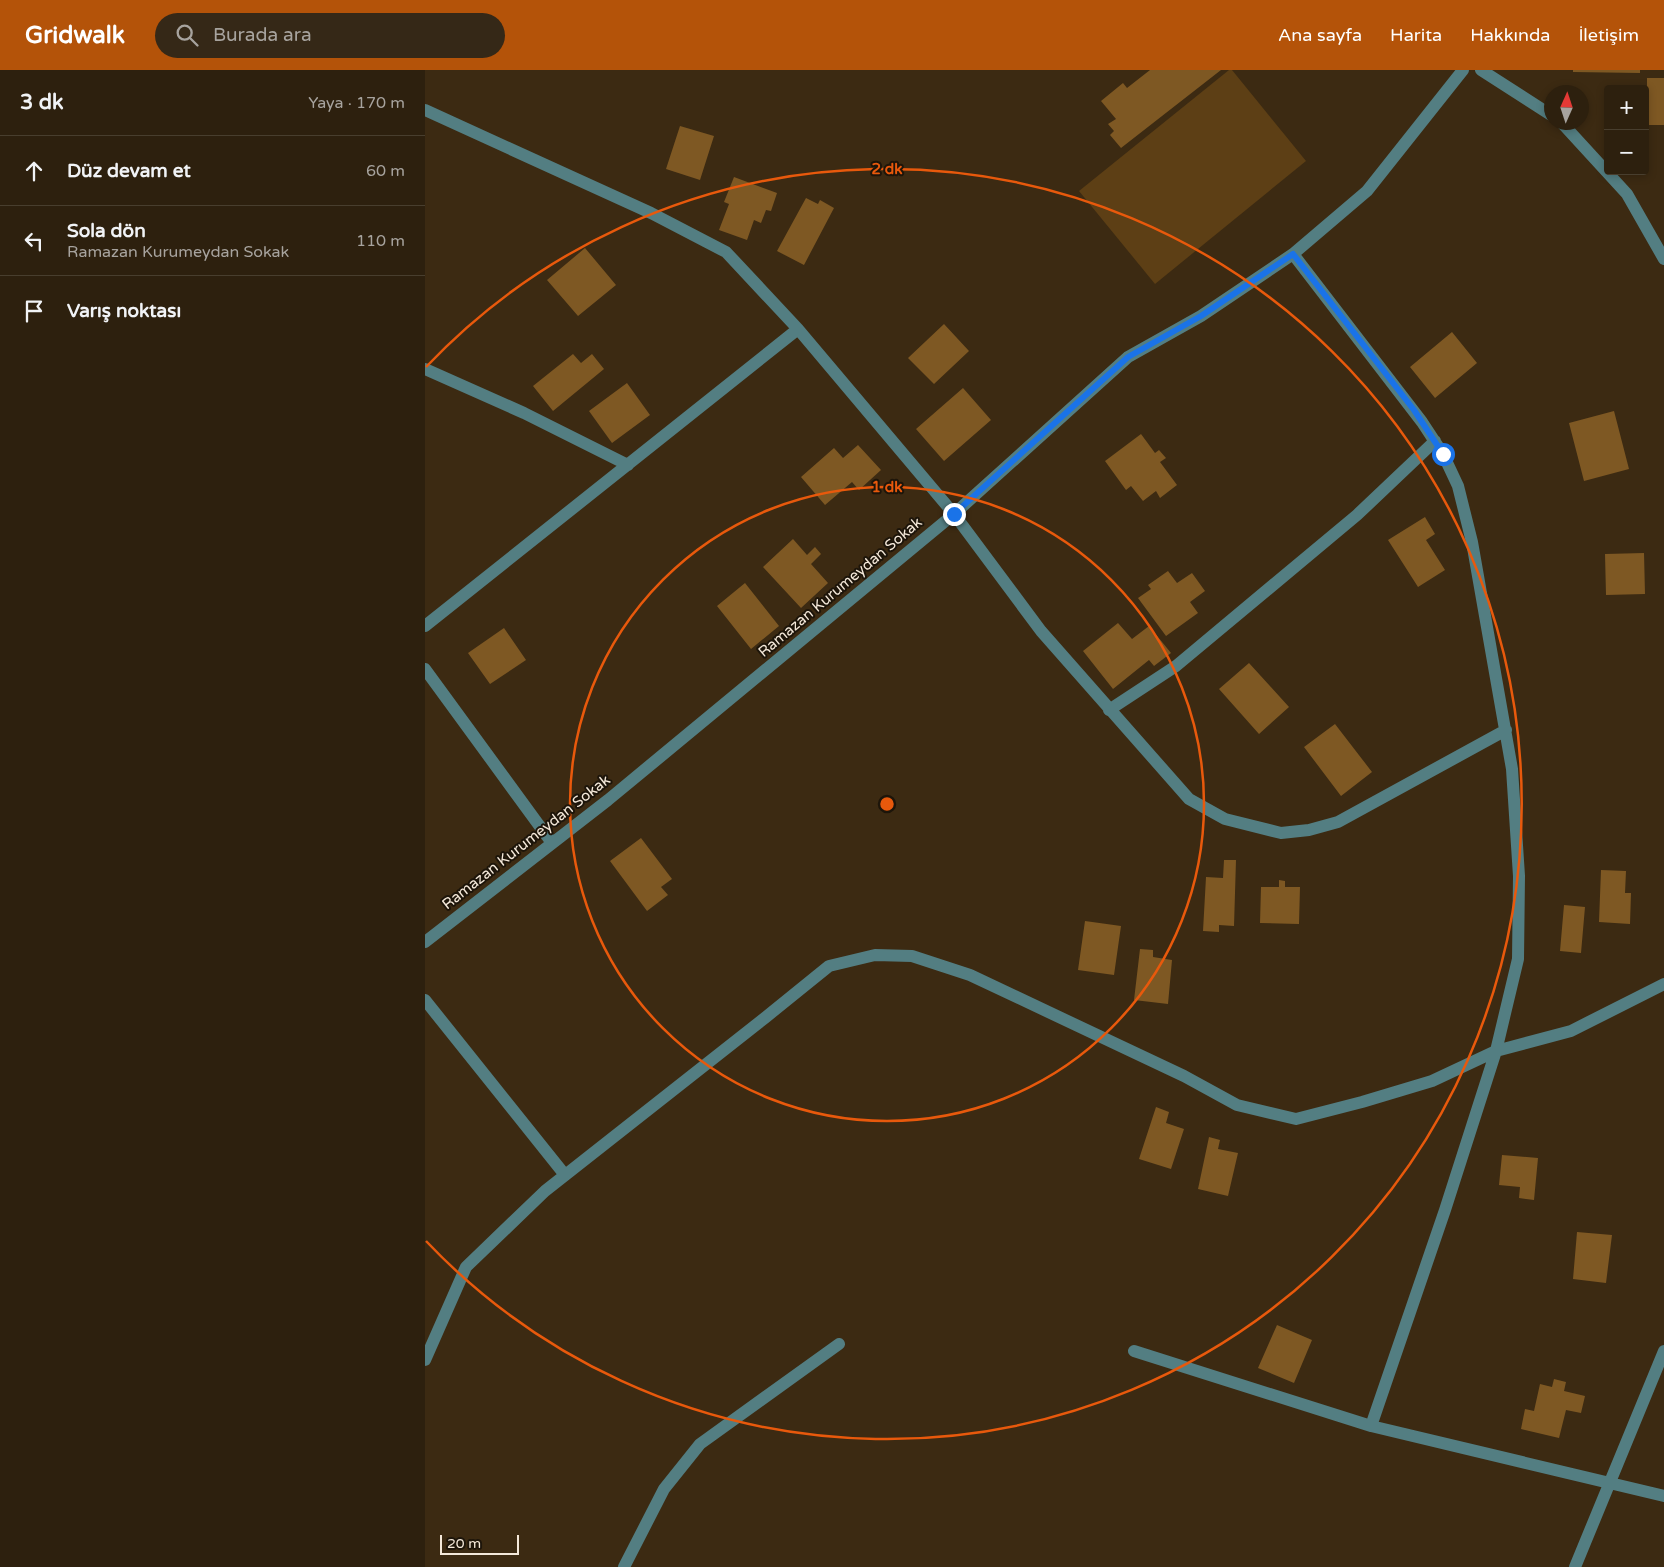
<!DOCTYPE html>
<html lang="tr">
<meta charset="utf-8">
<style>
body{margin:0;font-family:"Varela Round",sans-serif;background:#352817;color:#f1f3f6}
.controls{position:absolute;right:15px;top:15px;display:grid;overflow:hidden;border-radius:5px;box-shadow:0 2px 8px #0003}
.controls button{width:45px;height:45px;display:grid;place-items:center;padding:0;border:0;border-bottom:1px solid #483e2e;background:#2d200e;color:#f1f3f6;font:25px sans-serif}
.compass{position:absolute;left:1119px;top:15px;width:45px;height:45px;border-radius:50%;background:#2d200e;box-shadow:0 2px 8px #0003;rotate:3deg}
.scale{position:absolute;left:15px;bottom:12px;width:79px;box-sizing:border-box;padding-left:5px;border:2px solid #f5e9da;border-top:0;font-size:14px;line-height:18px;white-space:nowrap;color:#f5e9da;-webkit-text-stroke:4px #1d150a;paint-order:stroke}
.stop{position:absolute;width:15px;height:15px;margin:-11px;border:4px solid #1a73e8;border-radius:50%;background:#fff}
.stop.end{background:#1a73e8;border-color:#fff;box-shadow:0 1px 5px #0008}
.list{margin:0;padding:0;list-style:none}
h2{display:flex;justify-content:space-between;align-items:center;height:65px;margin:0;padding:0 20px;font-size:21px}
h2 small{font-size:16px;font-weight:400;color:#a7a39e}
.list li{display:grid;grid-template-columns:32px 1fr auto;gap:15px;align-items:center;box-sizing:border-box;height:70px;padding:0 20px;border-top:1px solid #483e2e}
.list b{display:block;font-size:19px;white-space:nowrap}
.list p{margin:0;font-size:16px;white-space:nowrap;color:#a7a39e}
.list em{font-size:16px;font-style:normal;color:#a7a39e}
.icon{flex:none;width:28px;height:28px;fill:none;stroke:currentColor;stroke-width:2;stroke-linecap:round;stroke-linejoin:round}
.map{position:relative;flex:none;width:1239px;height:1497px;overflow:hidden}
header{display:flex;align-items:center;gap:30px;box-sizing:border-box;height:70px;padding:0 25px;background:#b45309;color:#fff}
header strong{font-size:24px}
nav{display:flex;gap:28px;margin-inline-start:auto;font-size:18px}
.search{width:350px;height:45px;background:#352817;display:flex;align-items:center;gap:12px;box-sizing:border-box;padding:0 18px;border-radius:28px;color:#a7a39e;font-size:19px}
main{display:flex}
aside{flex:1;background:#2d200e}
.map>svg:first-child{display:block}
</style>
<header>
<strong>Gridwalk</strong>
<div class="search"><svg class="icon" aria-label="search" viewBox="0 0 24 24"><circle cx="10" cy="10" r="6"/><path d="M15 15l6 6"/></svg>Burada ara</div>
<nav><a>Ana sayfa</a><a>Harita</a><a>Hakkında</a><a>İletişim</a></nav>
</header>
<main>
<aside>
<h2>3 dk<small>Yaya · 170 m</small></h2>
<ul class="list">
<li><svg class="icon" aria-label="ahead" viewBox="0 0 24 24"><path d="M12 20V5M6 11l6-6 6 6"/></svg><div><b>Düz devam et</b></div><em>60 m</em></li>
<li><svg class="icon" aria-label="left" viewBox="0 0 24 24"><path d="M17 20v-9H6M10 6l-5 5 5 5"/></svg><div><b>Sola dön</b><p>Ramazan Kurumeydan Sokak</p></div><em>110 m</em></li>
<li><svg class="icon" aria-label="arrive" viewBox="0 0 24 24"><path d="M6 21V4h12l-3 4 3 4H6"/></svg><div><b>Varış noktası</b></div></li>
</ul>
</aside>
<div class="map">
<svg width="1239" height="1497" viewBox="0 0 1239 1497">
<rect width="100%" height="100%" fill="#3c2a12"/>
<path fill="#5d3f15" d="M 804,0 L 807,0 L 881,91 L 730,214 L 654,121 Z"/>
<path fill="#7e5823" d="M 725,0 L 796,0 L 696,78 L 685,65 L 689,61 L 683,54 L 691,49 L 676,31 L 698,13 L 702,18 Z
M 1148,0 L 1215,0 L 1215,3 L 1148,2 Z
M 1222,8 L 1239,8 L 1239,55 L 1220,55 L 1220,26 L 1222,26 Z
M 255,56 L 289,66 L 275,110 L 241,99 Z
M 309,107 L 352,123 L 346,141 L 341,140 L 336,153 L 329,150 L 322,170 L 294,160 L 304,134 L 299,132 Z
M 381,128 L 393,134 L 395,130 L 409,138 L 379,195 L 352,181 Z
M 160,178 L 191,215 L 153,246 L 122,210 Z
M 519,254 L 544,281 L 509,314 L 483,288 Z
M 1027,262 L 1052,293 L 1010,328 L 985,297 Z
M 148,284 L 156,293 L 167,284 L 179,299 L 128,341 L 108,316 Z
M 202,313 L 225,345 L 187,373 L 164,341 Z
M 538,318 L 566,350 L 519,391 L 491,359 Z
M 1189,341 L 1204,399 L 1159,411 L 1144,353 Z
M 716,364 L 730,383 L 734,380 L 741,388 L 735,392 L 752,415 L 735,428 L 731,421 L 718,431 L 706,416 L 701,420 L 680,391 Z
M 433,375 L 456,400 L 434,420 L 427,412 L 400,435 L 376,407 L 409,378 L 418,388 Z
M 1000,447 L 1010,464 L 1001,470 L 1020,500 L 993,517 L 963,470 Z
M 368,469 L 382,485 L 390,477 L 396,484 L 386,494 L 403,513 L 376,538 L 338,497 Z
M 1219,483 L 1220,524 L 1181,525 L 1180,484 Z
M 743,501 L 752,513 L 767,503 L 780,521 L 765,532 L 773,543 L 741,566 L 713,528 L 726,519 L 723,515 Z
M 320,513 L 354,556 L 326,579 L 292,536 Z
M 693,553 L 707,569 L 724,556 L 746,583 L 729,596 L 724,590 L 688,619 L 658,581 Z
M 79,558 L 101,590 L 65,614 L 43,583 Z
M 824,593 L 864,637 L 834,664 L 794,619 Z
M 910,654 L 947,702 L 916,726 L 879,677 Z
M 216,768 L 247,809 L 236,817 L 243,825 L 222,841 L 185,791 Z
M 799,790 L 811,790 L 809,856 L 794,855 L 794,862 L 778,861 L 781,807 L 798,808 Z
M 1176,800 L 1201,801 L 1200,823 L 1206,823 L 1205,854 L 1174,852 Z
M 854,810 L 860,811 L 860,817 L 875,817 L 874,854 L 835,853 L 836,817 L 854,817 Z
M 1139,835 L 1160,837 L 1156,883 L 1135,881 Z
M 660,851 L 696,856 L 689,905 L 653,900 Z
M 715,879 L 728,880 L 728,887 L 747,890 L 743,934 L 709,930 Z
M 731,1037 L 744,1042 L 741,1053 L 759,1059 L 746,1099 L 714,1089 Z
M 784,1067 L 795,1070 L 793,1079 L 813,1083 L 803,1126 L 773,1119 Z
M 1077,1085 L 1113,1088 L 1109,1130 L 1094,1128 L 1095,1117 L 1074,1115 Z
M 1152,1162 L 1187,1165 L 1181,1213 L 1148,1209 Z
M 852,1255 L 887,1270 L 869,1313 L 833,1298 Z
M 1129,1309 L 1141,1312 L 1139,1321 L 1160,1326 L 1156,1343 L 1141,1340 L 1134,1368 L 1096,1359 L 1100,1339 L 1109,1341 L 1115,1314 L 1127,1317 Z"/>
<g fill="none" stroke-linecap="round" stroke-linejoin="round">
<path stroke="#537e82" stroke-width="12" d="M 1056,0 L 1126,45
M 0,40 L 226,143 L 301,182 L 373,259 L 529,444 L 616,561 L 764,729 L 800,749 L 856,763 L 884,760 L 913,752 L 1081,660
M 1136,52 L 1202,124 L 1239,189
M 868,184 L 997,352 L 1018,384 L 1033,416 L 1047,472 L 1087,699 L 1094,806 L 1093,889 L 1071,981 L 1020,1140 L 946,1356
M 0,299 L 99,343 L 203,395
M 0,556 L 373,259
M 0,599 L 127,773
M 684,640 L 751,596 L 932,445 L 1010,371
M 0,872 L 183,730 L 529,444 L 703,287 L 776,246 L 868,184 L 942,121 L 1038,0
M 0,930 L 140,1105
M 709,1281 L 946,1356 L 1239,1426
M 0,1290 L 41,1197 L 120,1121 L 341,947 L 404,896 L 450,885 L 487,886 L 545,905 L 759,1006 L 812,1035 L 871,1049 L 937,1032 L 1007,1011 L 1071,981 L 1146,961 L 1239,914
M 199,1497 L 239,1419 L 275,1374 L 414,1274
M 1150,1497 L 1239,1281"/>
</g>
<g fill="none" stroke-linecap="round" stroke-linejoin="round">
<path stroke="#1a73e8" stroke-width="6" d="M 529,444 L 703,287 L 776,246 L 868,184 L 989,340 L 1018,384"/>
</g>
<g fill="none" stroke="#e8590c" stroke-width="2.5">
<circle cx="462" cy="734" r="317"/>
<path d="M1 297A635 635 0 1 1 1 1171"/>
</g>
<g text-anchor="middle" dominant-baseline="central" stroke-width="4" stroke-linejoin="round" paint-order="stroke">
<g font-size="15" fill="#f5e9da" stroke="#1d150a">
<text transform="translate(415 517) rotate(-40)">Ramazan Kurumeydan Sokak</text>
<text transform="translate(101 772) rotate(-38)">Ramazan Kurumeydan Sokak</text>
</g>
</g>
<circle cx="462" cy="734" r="8" fill="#e8590c" stroke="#1d150a" stroke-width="2.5"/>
<g font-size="15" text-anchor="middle" font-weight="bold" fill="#e8590c" stroke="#1d150a" stroke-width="4" stroke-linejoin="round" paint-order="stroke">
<text x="462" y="104">2 dk</text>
<text x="462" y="422">1 dk</text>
</g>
</svg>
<div class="controls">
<button>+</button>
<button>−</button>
</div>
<svg class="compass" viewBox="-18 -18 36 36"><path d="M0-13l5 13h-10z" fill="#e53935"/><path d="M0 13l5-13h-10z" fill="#a7a39e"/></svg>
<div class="scale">20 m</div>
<div class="stop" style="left:1018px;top:384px"></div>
<div class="stop end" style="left:529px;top:444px"></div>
</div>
</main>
